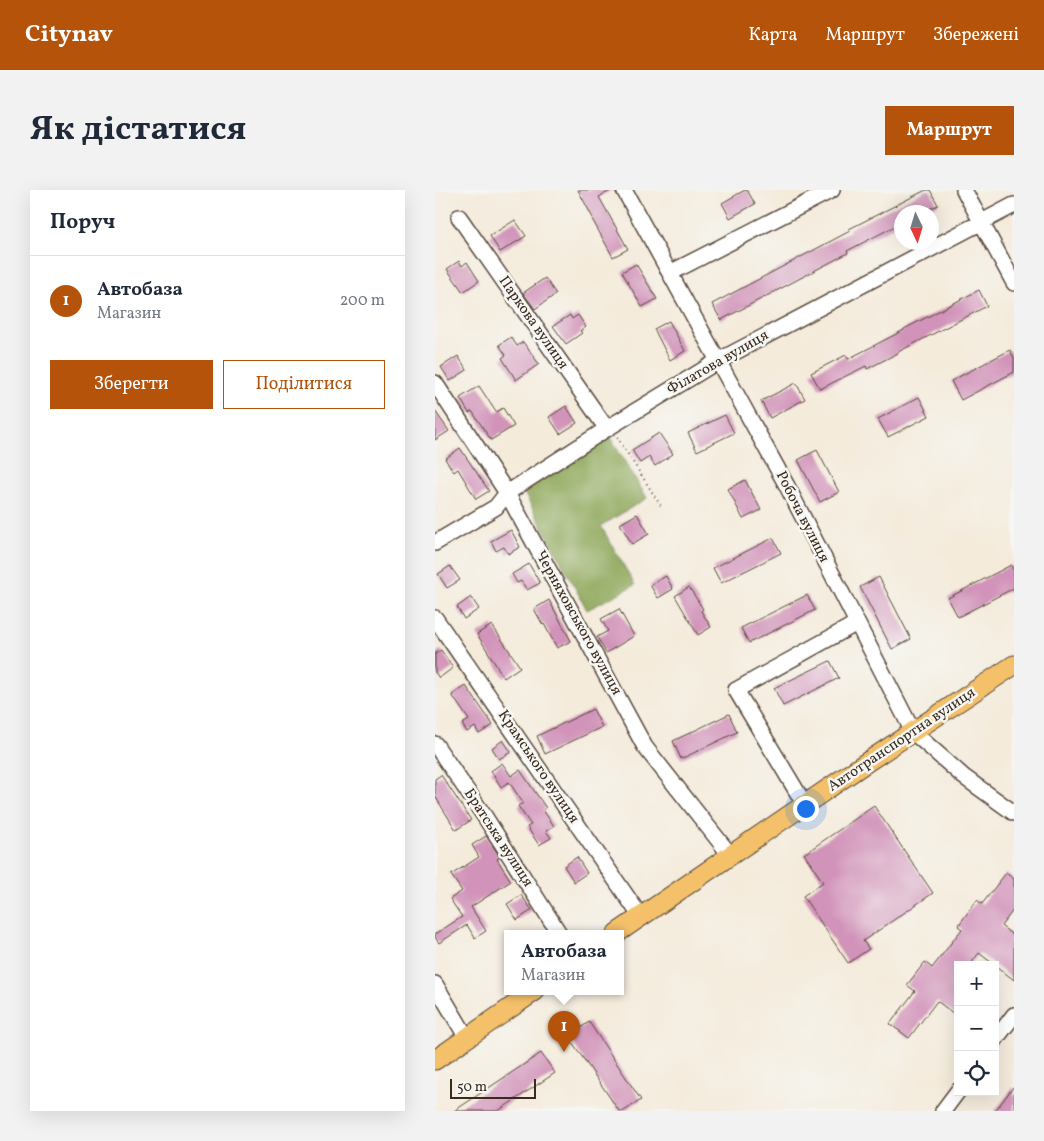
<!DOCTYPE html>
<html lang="uk">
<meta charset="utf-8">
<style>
body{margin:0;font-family:Vollkorn,serif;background:#f2f2f3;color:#1f2937}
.controls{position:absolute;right:15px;bottom:15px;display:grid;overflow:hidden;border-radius:0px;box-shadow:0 5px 20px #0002}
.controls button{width:45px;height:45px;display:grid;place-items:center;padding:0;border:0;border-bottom:1px solid #e0e1e3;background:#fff;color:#1f2937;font:25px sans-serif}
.compass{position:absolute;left:459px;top:15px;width:45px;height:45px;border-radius:50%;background:#fff;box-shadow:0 5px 20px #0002;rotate:176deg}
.scale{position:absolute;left:15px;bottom:12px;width:86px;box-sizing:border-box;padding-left:5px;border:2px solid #3b2a1e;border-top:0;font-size:14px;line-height:18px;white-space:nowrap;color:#3b2a1e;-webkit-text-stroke:4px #f6f6f2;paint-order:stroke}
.you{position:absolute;left:370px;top:618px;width:18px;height:18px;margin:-12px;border:4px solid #fff;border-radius:50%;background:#1a73e8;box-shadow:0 0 0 8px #1a73e833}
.badge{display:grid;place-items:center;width:32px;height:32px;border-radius:50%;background:#b45309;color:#fff;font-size:16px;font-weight:700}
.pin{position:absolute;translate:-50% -41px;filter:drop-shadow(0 1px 2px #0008)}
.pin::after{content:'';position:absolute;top:26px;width:18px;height:15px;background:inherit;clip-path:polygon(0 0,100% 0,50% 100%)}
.popup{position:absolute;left:69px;top:740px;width:120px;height:65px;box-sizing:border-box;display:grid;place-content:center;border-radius:0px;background:#fff;filter:drop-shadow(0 1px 4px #0005);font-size:16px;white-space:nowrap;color:#747a83}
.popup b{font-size:19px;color:#1f2937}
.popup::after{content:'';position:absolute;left:50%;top:100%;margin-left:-10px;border:10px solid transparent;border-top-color:#fff}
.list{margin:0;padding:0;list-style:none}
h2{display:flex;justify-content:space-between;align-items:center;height:65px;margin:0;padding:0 20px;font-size:21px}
h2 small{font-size:16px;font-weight:400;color:#747a83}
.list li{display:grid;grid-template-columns:32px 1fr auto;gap:15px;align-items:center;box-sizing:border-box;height:90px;padding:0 20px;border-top:1px solid #e0e1e3}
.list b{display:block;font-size:19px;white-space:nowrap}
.list p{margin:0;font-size:16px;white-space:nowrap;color:#747a83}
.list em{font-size:16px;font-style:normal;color:#747a83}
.actions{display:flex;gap:10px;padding:15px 20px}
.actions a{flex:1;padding:11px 0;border:1px solid #b45309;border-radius:0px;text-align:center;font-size:18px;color:#b45309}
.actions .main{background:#b45309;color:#fff}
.icon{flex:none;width:28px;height:28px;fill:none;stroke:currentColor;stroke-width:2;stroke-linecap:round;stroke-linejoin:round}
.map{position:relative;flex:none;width:579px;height:921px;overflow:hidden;border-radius:0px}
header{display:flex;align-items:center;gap:30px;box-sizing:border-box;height:70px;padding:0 25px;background:#b45309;color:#fff}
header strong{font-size:24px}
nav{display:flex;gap:28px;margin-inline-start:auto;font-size:18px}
.intro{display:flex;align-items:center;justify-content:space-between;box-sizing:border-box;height:120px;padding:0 30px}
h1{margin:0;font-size:35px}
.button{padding:12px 22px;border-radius:0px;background:#b45309;color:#fff;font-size:18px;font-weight:700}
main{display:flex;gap:30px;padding:0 30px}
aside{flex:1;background:#fff;border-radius:0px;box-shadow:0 5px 20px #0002}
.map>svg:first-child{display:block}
</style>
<header>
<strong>Citynav</strong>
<nav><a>Карта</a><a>Маршрут</a><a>Збережені</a></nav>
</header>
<div class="intro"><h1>Як дістатися</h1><a class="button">Маршрут</a></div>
<main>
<aside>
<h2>Поруч<small></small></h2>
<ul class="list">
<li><span class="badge">1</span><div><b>Автобаза</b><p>Магазин</p></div><em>200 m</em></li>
</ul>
<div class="actions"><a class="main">Зберегти</a><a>Поділитися</a></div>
</aside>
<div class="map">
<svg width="579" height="921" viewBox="0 0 579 921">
<rect width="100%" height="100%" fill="#f6f6f2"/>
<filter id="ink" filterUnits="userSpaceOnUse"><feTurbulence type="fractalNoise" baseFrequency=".02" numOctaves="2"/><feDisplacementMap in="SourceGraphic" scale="10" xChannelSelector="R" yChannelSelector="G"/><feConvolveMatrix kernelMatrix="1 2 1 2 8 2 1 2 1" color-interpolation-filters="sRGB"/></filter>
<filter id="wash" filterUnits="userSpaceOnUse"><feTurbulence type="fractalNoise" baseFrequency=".0096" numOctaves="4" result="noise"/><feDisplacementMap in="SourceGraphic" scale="20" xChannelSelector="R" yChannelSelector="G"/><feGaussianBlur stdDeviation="1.12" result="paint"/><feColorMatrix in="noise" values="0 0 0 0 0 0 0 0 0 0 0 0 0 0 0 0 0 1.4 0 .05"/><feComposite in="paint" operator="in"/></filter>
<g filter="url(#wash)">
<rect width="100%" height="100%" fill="#f4ebdb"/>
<path fill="#8ca657" stroke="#64683a" d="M 175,247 L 212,308 L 166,336 L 200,395 L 152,420 L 88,301 Z"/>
<g id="blocks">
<path fill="#d193b9" d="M 143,0 L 177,0 L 164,7 L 193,59 L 178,67 L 157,29 L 158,28 Z
M 310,0 L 312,0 L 320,14 L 295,28 L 287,13 Z
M 491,0 L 495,0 L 503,15 L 488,22 L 466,22 L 466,33 L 412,61 L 413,63 L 286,130 L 277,114 L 415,41 L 414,39 Z
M 80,30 L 91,46 L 65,62 L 55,46 Z
M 24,71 L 27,76 L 32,72 L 44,91 L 28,102 L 12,79 Z
M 201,74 L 222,109 L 207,117 L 187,82 Z
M 110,88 L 121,104 L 100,119 L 88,103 Z
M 544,100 L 552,116 L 463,162 L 463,163 L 432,179 L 431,176 L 385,199 L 376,183 L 411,165 L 413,169 L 469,140 L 469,139 Z
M 135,125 L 137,129 L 143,125 L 151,137 L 145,141 L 147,143 L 131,154 L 118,136 Z
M 234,131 L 250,161 L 235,170 L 219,139 Z
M 76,147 L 82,156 L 88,152 L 104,174 L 81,190 L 67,168 L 71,165 L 64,155 Z
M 575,160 L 579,168 L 579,182 L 526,210 L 516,191 Z
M 23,166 L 32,180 L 15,191 L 6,177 Z
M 361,193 L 370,209 L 335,228 L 326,211 Z
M 44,196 L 61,222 L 68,218 L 79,236 L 56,250 L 37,221 L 34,223 L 25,208 Z
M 484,207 L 494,226 L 453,247 L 443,229 Z
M 131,216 L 142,233 L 125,244 L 114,227 Z
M 0,221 L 14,241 L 0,250 Z
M 290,225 L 299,243 L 262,261 L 253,243 Z
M 224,243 L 238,264 L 220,276 L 214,267 L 205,273 L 197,260 Z
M 25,258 L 54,301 L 41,309 L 23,279 L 19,282 L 10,269 Z
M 382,260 L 404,302 L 385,312 L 363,270 Z
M 310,290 L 326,320 L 308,329 L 293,299 Z
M 202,324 L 214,344 L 197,354 L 185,334 Z
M 76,340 L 85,357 L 73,364 L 69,357 L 61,361 L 56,351 Z
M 338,348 L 346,363 L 286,393 L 278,378 Z
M 94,374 L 105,393 L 92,400 L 86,391 L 82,393 L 77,384 Z
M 576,375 L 579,381 L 579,398 L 523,427 L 513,408 Z
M 15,376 L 25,390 L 12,398 L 3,384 Z
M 231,386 L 238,399 L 223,408 L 215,395 Z
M 444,387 L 476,449 L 457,459 L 425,397 Z
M 254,397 L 268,419 L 266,421 L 276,437 L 263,445 L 240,406 Z
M 372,405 L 380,420 L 314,453 L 306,438 Z
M 36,407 L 44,419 L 29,429 L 22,417 Z
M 114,410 L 136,451 L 122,458 L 109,434 L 108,435 L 99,419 Z
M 184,419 L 199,446 L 171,463 L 162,447 L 173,441 L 166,429 Z
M 57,435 L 85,477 L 69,488 L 42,444 Z
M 6,460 L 18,478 L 4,488 L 0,482 L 0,464 Z
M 395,471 L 404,488 L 348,516 L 339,498 Z
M 31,496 L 58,535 L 44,544 L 40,537 L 32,542 L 27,534 L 34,530 L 17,505 Z
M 158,519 L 167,537 L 110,564 L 102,546 Z
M 294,524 L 302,542 L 246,569 L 238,551 Z
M 68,550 L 76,562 L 64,569 L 57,558 Z
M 67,573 L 76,586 L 85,580 L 111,618 L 108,620 L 119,636 L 111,641 L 116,648 L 104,655 L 92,637 L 96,635 L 83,616 L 88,613 L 74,592 L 66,597 L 56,581 Z
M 6,585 L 36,630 L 21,640 L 0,606 L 0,589 Z
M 439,616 L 498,703 L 428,751 L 434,759 L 413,773 L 368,706 L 388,692 L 369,664 Z
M 51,646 L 65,667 L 62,669 L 76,691 L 36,717 L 51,741 L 40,748 L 32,735 L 4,753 L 0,747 L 0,744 L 27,727 L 15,709 L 27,701 L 16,685 L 44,667 L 37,655 Z
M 142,667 L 152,683 L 139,692 L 129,676 Z
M 571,683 L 579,689 L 579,719 L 566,736 L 579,746 L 579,790 L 544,763 L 535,775 L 523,775 L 523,827 L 502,811 L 474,848 L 455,834 L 480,801 L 472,795 L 490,772 L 497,778 L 527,739 L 523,736 L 542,710 L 547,714 Z
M 86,705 L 97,720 L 82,730 L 72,714 Z
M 154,832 L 206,910 L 189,921 L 184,921 L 133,846 Z
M 106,863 L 120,883 L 63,921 L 19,921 Z
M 579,896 L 579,921 L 560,921 Z"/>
</g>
</g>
<g filter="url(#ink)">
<use href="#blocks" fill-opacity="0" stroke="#57473a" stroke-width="1"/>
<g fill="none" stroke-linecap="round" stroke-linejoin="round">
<defs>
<path id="minor" d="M 189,0 L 352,296 L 478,542 L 529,587 L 579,623
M 529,0 L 579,93
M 24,27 L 172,239
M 235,83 L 397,0
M 0,193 L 72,303 L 210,557 L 296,666
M 0,353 L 61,317 L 72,303 L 176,236 L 283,171 L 579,15
M 0,428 L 206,727
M 0,554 L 50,627 L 124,743
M 370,615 L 301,500 L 422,433
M 0,794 L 32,848
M 560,850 L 579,825
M 508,921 L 523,901"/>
<path id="major" d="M 182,743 L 429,574 L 579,475
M 0,870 L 100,801"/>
</defs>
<use href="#minor" stroke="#57473a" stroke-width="18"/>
<use href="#major" stroke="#57473a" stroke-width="21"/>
<path stroke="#57473a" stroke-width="2" stroke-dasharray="1 4" stroke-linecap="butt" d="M 182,247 L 226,316"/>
<use href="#minor" stroke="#fff" stroke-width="15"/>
<use href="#major" stroke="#f4c16a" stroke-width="19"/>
</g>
</g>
<g text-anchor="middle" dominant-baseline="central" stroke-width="5" stroke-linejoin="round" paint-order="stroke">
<g font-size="15" fill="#3b2a1e" stroke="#f6f6f2">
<text transform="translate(98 133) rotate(55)">Паркова вулиця</text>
<text transform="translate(283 173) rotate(-30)">Філатова вулиця</text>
<text transform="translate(367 327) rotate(63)">Робоча вулиця</text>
<text transform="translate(143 433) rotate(61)">Черняховського вулиця</text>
<text transform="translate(467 550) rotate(-34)">Автотранспортна вулиця</text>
<text transform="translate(103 577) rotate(56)">Крамського вулиця</text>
<text transform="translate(63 648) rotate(57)">Братська вулиця</text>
</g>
</g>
</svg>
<div class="controls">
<button>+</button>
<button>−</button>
<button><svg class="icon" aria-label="locate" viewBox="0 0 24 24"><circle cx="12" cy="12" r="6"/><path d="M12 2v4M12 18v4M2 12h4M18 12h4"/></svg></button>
</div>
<svg class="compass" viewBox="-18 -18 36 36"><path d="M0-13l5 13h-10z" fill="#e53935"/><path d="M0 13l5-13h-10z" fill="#747a83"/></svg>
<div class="scale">50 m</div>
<div class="you"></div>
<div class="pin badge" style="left:129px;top:862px">1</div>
<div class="popup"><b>Автобаза</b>Магазин</div>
</div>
</main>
